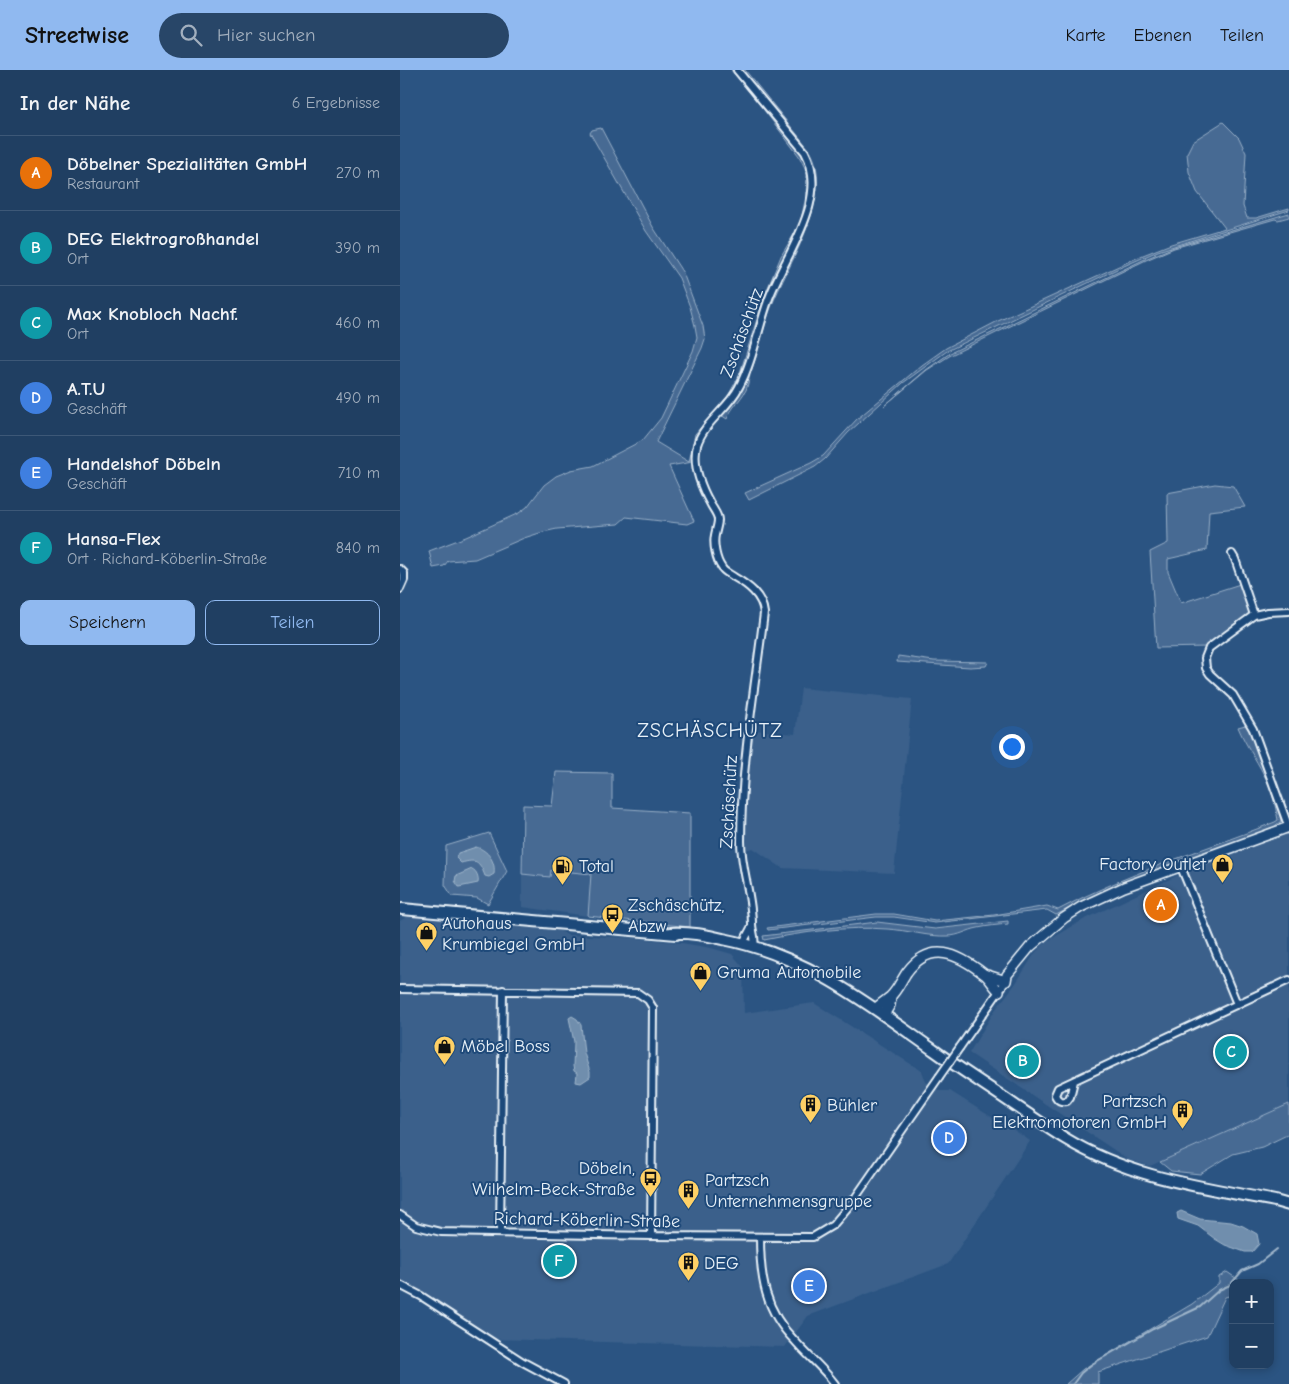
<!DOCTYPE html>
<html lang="de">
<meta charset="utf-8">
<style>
body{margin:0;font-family:"Comic Neue",sans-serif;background:#284668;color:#f1f3f6}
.controls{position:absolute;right:15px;bottom:15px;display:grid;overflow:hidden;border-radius:10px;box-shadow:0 2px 8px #0003}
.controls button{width:45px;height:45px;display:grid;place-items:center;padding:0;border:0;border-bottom:1px solid #3d5877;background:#203f62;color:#f1f3f6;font:25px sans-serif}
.you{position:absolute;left:611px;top:676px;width:18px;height:18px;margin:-12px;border:4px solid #fff;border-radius:50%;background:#1a73e8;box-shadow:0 0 0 8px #1a73e833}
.badge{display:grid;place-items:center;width:32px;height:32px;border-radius:50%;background:#90b9f0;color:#fff;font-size:16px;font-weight:700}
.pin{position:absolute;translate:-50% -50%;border:2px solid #fff;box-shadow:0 1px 5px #0006}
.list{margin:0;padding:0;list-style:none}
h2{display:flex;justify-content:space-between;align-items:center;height:65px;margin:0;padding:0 20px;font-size:21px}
h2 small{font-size:16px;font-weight:400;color:#a2afbe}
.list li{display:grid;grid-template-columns:32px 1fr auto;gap:15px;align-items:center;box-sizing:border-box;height:75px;padding:0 20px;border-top:1px solid #3d5877}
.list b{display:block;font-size:19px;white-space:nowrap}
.list p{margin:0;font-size:16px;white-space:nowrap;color:#a2afbe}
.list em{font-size:16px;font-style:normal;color:#a2afbe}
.actions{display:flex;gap:10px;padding:15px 20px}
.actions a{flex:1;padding:11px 0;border:1px solid #90b9f0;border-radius:10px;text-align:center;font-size:18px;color:#90b9f0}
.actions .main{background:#90b9f0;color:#111}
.icon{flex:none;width:28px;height:28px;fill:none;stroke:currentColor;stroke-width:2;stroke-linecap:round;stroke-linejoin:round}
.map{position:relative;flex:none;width:889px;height:1314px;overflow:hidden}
header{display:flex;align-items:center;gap:30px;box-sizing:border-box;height:70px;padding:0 25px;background:#90b9f0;color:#111}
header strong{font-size:24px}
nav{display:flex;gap:28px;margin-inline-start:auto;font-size:18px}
.search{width:350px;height:45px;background:#284668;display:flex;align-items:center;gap:12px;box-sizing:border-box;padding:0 18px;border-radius:28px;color:#a2afbe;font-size:19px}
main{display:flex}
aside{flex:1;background:#203f62}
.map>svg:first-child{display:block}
</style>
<header>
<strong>Streetwise</strong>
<div class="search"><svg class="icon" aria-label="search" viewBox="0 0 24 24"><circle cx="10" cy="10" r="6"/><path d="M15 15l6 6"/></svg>Hier suchen</div>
<nav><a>Karte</a><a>Ebenen</a><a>Teilen</a></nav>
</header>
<main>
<aside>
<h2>In der Nähe<small>6 Ergebnisse</small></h2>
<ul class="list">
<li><span class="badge" style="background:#e8710a">A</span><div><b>Döbelner Spezialitäten GmbH</b><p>Restaurant</p></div><em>270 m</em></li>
<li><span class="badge" style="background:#0f9aa8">B</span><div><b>DEG Elektrogroßhandel</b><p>Ort</p></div><em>390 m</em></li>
<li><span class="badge" style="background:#0f9aa8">C</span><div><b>Max Knobloch Nachf.</b><p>Ort</p></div><em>460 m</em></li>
<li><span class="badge" style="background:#3f7fe0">D</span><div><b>A.T.U</b><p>Geschäft</p></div><em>490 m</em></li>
<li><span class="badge" style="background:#3f7fe0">E</span><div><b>Handelshof Döbeln</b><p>Geschäft</p></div><em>710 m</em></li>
<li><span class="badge" style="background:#0f9aa8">F</span><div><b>Hansa-Flex</b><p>Ort · Richard-Köberlin-Straße</p></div><em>840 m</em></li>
</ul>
<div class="actions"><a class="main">Speichern</a><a>Teilen</a></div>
</aside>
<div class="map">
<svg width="889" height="1314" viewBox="0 0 889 1314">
<rect width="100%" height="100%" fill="#2b5482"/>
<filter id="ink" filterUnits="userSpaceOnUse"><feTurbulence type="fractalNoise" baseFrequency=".02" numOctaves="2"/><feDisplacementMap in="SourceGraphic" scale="10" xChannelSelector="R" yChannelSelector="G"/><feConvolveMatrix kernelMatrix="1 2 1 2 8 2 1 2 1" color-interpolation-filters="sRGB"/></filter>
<g filter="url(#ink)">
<path fill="#3a608b" d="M 401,618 L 512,629 L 494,803 L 382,798 L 353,778 L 345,780 L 347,707 L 353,660 L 395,664 Z
M 889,761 L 889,1034 L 750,1096 L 729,1090 L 569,983 L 595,940 L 616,913 L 635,883 L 646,872 L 683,850 L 789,800 Z
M 151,800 L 192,804 L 188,846 L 122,837 L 122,804 L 150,807 Z
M 11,844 L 151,855 L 167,865 L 236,868 L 282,873 L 311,878 L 332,884 L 343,897 L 344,943 L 414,933 L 522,1001 L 526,1012 L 540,1021 L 550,1021 L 596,1050 L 607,1055 L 630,1071 L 548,1194 L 408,1246 L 385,1277 L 91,1269 L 36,1232 L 0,1212 L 0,851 Z"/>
<path fill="#476b93" stroke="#98aec6" d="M 331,0 L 334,0 L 403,83 L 411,106 L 408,135 L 337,318 L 303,359 L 293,392 L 269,396 L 294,451 L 287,454 L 226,447 L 218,454 L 157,459 L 143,462 L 124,468 L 75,489 L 48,491 L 44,496 L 33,498 L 29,481 L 66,467 L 119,443 L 127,437 L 144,415 L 156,406 L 171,400 L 193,396 L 243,370 L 261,348 L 293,281 L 297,267 L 295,256 L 290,237 L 279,208 L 246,161 L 190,63 L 192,60 L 201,58 L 253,157 L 283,203 L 303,256 L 305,269 L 302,278 L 256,372 L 289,392 L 295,364 L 328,326 L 339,306 L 364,227 L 381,186 L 400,154 L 406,126 L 407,105 L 405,98 L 399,86 L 364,40 Z
M 341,0 L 345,0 L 409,79 C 438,124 384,199 369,243 C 362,263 358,283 351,302 C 349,308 348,315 346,320 C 340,331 331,338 327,349 L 321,345 L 341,319 L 371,229 L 400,166 L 413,97 L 407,81 Z
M 823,52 L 839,68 L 846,83 L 843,136 L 847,148 L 856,148 L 889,138 L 889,140 L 758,181 L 715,200 L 547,281 L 503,313 L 448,363 L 425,389 L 415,397 L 349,430 L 345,423 L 411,393 L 423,386 L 457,349 L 522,295 L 546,278 L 598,251 L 743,185 L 771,174 L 825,158 L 797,122 L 789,102 L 787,83 L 793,71 Z
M 889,143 L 889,147 L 878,150 L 875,149 L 774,178 L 746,190 L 551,285 L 527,300 L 484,336 L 526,300 L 550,283 L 745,189 L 774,177 Z
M 815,414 L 833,416 L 845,437 L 809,441 L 807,480 L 768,489 L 768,502 L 781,533 L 840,514 L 852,545 L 807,577 L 756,578 L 750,482 L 768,473 L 767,423 Z
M 498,586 L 534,591 L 588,592 L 586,596 L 570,597 L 497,592 Z
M 849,654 L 878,734 L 881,751 L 875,756 L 861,762 L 862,764 L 749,803 L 699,823 L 656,845 L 647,840 L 535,853 L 494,847 L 476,847 L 368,860 L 367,858 L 476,844 L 494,844 L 535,851 L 594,845 L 647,836 L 658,840 C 727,803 802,781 875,752 L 878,750 C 875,735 872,718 864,705 C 855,687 846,676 838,657 Z
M 156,702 L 212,703 L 212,738 L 290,743 L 290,857 L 188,846 L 191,804 L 151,800 L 150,807 L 122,804 L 123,735 L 152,736 Z
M 89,763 L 107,801 L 88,834 L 77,828 L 52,826 L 45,815 L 46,776 Z
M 608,851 L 608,854 C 598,855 587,856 578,858 C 567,860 559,866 548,866 C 527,867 508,860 487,859 C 447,856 404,862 364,870 L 363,866 L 477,852 L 535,859 Z
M 889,1034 L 889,1064 L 862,1077 L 833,1084 L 800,1104 L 771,1101 L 760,1092 Z
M 827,1202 L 843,1213 L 833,1213 L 833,1225 L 825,1227 L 807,1266 L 698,1302 L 698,1314 L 666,1314 L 683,1299 L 792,1234 L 819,1213 L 819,1207 Z"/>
<path fill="#708ead" stroke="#a0b6cb" d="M 76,777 C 88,780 96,792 94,804 L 89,807 L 85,806 C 79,790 76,789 61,793 L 56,788 L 58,783 Z
M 72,799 C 77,801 79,808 78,813 L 59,817 L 55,811 L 56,806 Z
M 172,946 L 177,949 L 181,955 L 184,983 L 190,1002 L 190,1007 L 181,1013 L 176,1012 L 177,1003 L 174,1001 L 173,996 L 174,972 L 169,948 Z
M 781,1141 L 800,1149 L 831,1152 L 843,1156 L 857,1164 L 859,1174 L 852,1182 L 845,1182 L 825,1175 L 815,1169 L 798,1156 L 778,1149 L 777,1143 Z"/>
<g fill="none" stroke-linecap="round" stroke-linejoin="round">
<path stroke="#a0b6cb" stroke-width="2" d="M 673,1314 L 681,1303 L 692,1294 L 753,1259 L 800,1237 L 819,1220 L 830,1215 L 842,1201 L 858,1194 L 877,1179"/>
<defs>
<path id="street" d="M 337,0 L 405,82 C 431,130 383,187 368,231 C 358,259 353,291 339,317 C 328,339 304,352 297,375 C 292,395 300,415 310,433 C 312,438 318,444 318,450 C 318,454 316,460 315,465 C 313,474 316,490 322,498 C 324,502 330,504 334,507 C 348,515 362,525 364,543 C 355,618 341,694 341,771 C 341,799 352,825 352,854 C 352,861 356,868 354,876
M 832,484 L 835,489 L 854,545
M 0,499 L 4,503 L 4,510 L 0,519
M 889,758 L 853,659 L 833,625 L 810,604 L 806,598 L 805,588 L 809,578 L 854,545 L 868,542 L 889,541
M 781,797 L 837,934
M 343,873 L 352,856
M 0,919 L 238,923 L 248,930 L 253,938 L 251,1166
M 560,977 L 606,911
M 674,1011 L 670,1027 L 667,1031 C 661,1032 658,1031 655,1025 L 658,1018 L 889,910
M 0,1145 L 16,1156 L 41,1162 L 251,1166 L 413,1167 L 433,1155 L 453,1131 L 539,1007
M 100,1163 L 103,920
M 360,1167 C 360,1208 365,1241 395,1271 C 408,1286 423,1298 435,1314
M 0,1215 L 21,1226 L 123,1292 L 164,1314"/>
<path id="secondary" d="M 587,905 L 606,911
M 606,911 L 607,905 L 630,877 L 664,848 L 681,837 L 724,817 L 889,757
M 475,939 C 480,934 485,931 490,927 C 497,921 502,909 507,902 C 531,870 558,884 584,904 C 590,908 593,916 599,921
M 484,945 L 490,935 L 491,927"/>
<path id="primary" d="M 2,839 L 276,864
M 271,863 C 289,862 306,865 323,869 C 406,885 468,934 535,981 C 560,999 587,1016 613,1034 C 631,1046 648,1058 666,1069 C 730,1108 803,1117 875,1131 L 889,1135"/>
</defs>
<use href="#street" stroke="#e8f1f8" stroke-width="10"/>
<use href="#secondary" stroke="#e8f1f8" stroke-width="12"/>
<use href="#primary" stroke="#e8f1f8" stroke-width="14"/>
<use href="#street" stroke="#1f4a7a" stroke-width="6"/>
<use href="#secondary" stroke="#1f4a7a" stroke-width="9"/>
<use href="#primary" stroke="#1f4a7a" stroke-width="10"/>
<defs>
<path id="street-bridge" d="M 539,1007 L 560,977"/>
</defs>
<use href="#street-bridge" stroke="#e8f1f8" stroke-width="10" stroke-linecap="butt"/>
<use href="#street-bridge" stroke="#1f4a7a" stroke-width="6"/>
</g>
</g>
<defs>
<symbol id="shop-pin" viewBox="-11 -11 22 30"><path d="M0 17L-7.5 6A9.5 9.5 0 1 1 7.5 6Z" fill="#ffd166" stroke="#1f4a7a"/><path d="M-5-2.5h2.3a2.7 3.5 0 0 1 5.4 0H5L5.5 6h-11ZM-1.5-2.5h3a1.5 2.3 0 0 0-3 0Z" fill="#111"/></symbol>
<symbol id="fuel-pin" viewBox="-11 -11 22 30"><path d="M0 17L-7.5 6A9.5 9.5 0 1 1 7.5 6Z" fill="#ffd166" stroke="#1f4a7a"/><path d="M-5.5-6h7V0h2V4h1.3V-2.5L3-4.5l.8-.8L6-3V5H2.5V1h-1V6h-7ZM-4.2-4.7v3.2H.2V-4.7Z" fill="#111"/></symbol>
<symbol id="bus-pin" viewBox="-11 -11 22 30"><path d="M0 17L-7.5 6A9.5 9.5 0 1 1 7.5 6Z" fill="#ffd166" stroke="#1f4a7a"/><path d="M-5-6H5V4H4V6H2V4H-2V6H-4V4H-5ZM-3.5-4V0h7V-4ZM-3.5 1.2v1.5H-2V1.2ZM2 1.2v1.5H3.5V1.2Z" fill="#111"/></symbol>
<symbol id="building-pin" viewBox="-11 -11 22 30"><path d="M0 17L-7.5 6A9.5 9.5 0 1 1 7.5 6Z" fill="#ffd166" stroke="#1f4a7a"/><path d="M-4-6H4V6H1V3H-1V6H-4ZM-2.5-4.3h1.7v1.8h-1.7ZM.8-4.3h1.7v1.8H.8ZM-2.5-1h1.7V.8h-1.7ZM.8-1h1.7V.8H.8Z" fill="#111"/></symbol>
</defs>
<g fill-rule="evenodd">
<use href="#shop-pin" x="810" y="782" width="25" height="34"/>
<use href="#fuel-pin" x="150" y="784" width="25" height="34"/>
<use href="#bus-pin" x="200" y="832" width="25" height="34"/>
<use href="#shop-pin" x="14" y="850" width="25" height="34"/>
<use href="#shop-pin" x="288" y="890" width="25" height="34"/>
<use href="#shop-pin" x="32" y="964" width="25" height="34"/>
<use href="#building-pin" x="398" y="1022" width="25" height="34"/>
<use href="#building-pin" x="770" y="1028" width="25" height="34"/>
<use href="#bus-pin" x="238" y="1096" width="25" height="34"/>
<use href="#building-pin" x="276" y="1108" width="25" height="34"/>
<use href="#building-pin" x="276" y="1180" width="25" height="34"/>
</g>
<g text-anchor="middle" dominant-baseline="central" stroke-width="4" stroke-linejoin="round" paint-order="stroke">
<g font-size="18" fill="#e8f1f8" stroke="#1f4a7a">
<text transform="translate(342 263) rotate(-70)">Zschäschütz</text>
<text transform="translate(329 732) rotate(-87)">Zschäschütz</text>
<text transform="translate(187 1150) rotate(1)">Richard-Köberlin-Straße</text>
</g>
<g font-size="18" fill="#e8f1f8" stroke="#1f4a7a" text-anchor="start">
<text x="806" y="794" text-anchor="end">Factory Outlet</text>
<text x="179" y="796">Total</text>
<text x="228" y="835">Zschäschütz,<tspan x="228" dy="21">Abzw</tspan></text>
<text x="42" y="853">Autohaus<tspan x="42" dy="21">Krumbiegel GmbH</tspan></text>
<text x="317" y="902">Gruma Automobile</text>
<text x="61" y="976">Möbel Boss</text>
<text x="767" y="1031" text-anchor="end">Partzsch<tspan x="767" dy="21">Elektromotoren GmbH</tspan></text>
<text x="427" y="1035">Bühler</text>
<text x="235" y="1098" text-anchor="end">Döbeln,<tspan x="235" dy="21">Wilhelm-Beck-Straße</tspan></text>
<text x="305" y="1110">Partzsch<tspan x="305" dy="21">Unternehmensgruppe</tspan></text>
<text x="304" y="1193">DEG</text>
</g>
<g font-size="20" letter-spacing="1" fill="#e8f1f8" stroke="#1f4a7a">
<text x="310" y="660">ZSCHÄSCHÜTZ</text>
</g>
</g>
</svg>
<div class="controls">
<button>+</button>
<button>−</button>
</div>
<div class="you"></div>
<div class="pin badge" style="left:761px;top:835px;background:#e8710a">A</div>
<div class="pin badge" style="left:623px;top:991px;background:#0f9aa8">B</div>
<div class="pin badge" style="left:831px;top:982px;background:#0f9aa8">C</div>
<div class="pin badge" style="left:549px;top:1068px;background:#3f7fe0">D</div>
<div class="pin badge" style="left:409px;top:1216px;background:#3f7fe0">E</div>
<div class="pin badge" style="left:159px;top:1191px;background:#0f9aa8">F</div>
</div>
</main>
